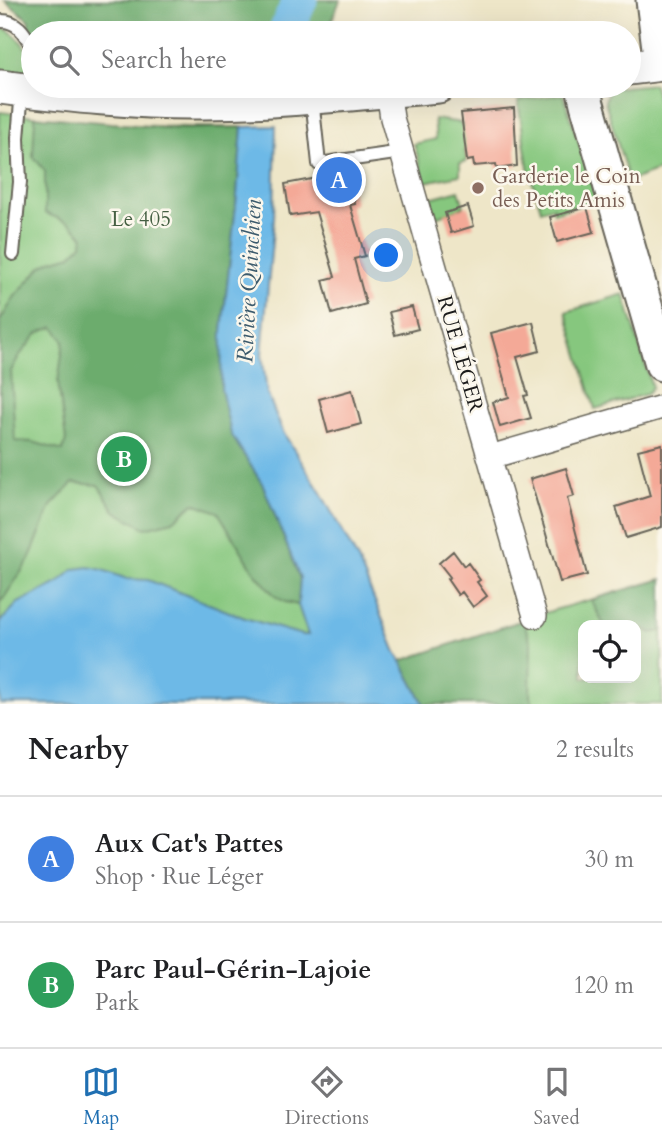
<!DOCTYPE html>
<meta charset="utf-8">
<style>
body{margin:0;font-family:Cardo,serif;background:#f2f2f2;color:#202124}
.controls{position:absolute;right:21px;bottom:21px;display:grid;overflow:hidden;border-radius:14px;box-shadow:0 7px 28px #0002}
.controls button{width:63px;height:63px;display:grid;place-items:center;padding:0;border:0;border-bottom:2px solid #e0e0e0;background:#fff;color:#202124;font:35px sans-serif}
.you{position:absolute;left:387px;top:256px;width:24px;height:24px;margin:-18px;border:5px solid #fff;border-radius:50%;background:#1a73e8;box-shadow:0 0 0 10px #1a73e833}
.badge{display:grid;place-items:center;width:46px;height:46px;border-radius:50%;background:#1f6fb2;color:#fff;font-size:23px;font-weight:700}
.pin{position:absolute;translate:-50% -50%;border:4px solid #fff;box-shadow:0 2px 7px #0006}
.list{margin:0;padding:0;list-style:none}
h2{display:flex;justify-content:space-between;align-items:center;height:91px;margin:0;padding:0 28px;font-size:30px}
h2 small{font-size:23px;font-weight:400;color:#757577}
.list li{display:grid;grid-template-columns:46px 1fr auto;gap:21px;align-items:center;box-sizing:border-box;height:126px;padding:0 28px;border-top:2px solid #e0e0e0}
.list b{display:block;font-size:26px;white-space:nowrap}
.list p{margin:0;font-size:23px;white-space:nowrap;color:#757577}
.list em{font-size:23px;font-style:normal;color:#757577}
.icon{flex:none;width:38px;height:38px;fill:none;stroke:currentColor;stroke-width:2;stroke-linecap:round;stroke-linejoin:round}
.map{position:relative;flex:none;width:662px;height:704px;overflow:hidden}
.search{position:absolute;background:#fff;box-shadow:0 7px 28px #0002;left:21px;right:21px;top:21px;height:77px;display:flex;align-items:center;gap:18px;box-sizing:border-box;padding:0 24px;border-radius:38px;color:#757577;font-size:26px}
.sheet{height:343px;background:#fff}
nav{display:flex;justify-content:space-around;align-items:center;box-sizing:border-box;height:98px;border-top:2px solid #e0e0e0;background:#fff;font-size:19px;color:#757577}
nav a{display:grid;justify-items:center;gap:4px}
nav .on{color:#1f6fb2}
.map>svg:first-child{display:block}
</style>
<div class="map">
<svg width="662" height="704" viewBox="0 0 662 704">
<rect width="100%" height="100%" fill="#fbf7ec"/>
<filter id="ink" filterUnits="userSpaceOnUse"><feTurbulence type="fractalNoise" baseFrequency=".0143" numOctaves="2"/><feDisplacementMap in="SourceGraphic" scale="14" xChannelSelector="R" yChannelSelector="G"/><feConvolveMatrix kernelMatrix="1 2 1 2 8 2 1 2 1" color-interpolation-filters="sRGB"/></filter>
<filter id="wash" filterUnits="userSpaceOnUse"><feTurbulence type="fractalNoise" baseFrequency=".00686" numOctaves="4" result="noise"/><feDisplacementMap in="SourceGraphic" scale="28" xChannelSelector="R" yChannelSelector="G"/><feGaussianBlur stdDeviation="1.57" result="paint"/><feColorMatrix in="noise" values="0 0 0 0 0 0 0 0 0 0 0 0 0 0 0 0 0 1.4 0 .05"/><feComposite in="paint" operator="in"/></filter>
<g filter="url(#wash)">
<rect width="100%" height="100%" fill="#eee6c8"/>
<path fill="#86c77e" stroke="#51724d" stroke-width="2" fill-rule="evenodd" d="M 0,27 C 18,32 34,55 33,74 L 0,71 Z
M 654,84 L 662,115 L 662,169 L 629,181 L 605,101 C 607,95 608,91 614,88 Z
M 563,94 L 597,199 L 554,213 L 553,207 L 541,210 L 528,167 L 518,101 Z
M 0,112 C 83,122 158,129 242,127 L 237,196 L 222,331 L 221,389 L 231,434 L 263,485 L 300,595 L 298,605 L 340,628 L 0,704 Z
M 434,119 L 462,123 L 471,150 L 465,151 L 467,161 L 460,163 L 460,175 L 425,182 L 414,144 L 436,139 Z
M 459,190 L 464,207 L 436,217 L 430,198 Z
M 624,294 L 652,387 L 647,394 L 595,409 L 566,312 Z
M 662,579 L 662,704 L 424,704 L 401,661 L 544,613 ZM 583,625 L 636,625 L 636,678 L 583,678 Z"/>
<path fill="#6cac6d" stroke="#446444" stroke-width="2" fill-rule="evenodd" d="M 4,0 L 340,0 L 327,33 L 33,33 L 33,37 L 28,27 L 29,20 Z
M 35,116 L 178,129 L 242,127 L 237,196 L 222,331 L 231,434 L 263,485 L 300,579 L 298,605 L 285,602 L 275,596 L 255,573 L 218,512 L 194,503 L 173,521 L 145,528 L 115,511 L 98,485 L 73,483 L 51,506 L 29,560 L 0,604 L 0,321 L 15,296 L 42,266 L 51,261 L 71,255 L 82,244 L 83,236 L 70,223 L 45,213 L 45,171 L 33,156 ZM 54,327 L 64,341 L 58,382 L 66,440 L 63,451 L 33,442 L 15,441 L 11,371 L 19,356 L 38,333 Z
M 662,579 L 662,631 L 652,633 L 633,624 L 604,625 L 591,600 Z
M 523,620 L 531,643 L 530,696 L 533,704 L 424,704 L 401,661 Z"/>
<path fill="#6db9e7" stroke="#446a82" stroke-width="2" d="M 276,126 L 274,218 L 262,354 L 267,393 L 283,432 L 321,493 L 359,562 L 395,650 L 424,704 L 0,704 L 0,622 L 18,603 L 58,583 L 74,569 L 89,567 L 103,570 L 127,579 L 148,580 L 245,618 L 302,635 L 308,635 L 298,605 L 300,578 L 263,485 L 231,434 L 221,389 L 222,331 L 237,196 L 242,127 Z"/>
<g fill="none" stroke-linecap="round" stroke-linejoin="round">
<path stroke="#6db9e7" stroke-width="35" d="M 285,33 L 300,0"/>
</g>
<g id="blocks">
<path fill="#f4a997" d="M 514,108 L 517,166 L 497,169 L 496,164 L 474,166 L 473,160 L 467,161 L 461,113 Z
M 349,172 L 355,204 L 350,205 L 365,256 L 354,259 L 366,304 L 332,314 L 323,280 L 335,277 L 316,212 L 290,216 L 285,184 Z
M 468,206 L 474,226 L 451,233 L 445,213 Z
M 587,207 L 594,232 L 557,242 L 550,217 Z
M 412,307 L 418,329 L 395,335 L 389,312 Z
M 533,322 L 540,351 L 517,357 L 528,395 L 524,396 L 531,418 L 500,427 L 493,402 L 509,397 L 491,333 Z
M 352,390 L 361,424 L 328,433 L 319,399 Z
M 662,444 L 662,527 L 626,538 L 616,507 L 650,496 L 638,450 Z
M 566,468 L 574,496 L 567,498 L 587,575 L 560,582 L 530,479 Z
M 453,551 L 464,566 L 468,563 L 480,580 L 477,582 L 487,596 L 473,607 L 462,592 L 458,595 L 447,579 L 450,577 L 439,563 Z"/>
</g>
</g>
<g filter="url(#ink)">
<use href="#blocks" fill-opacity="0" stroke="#666358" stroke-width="2"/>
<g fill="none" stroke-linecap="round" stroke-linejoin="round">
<defs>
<path id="lane" d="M 0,21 C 18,20 25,34 33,48
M 312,98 L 319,164 L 402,152
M 13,254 L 20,182 L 18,138 L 22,90"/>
<path id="street" d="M 388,90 L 392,118 L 535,616
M 490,457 L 662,407"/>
<path id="secondary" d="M 653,0 L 661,64
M 629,68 L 662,64
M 583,86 L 587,104 L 662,364
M 0,87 C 67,95 135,103 203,102 C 281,102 359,93 438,86"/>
</defs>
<use href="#lane" stroke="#666358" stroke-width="16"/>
<use href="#street" stroke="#666358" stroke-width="26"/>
<use href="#secondary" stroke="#666358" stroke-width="37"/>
<use href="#lane" stroke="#fff" stroke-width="12"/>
<use href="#street" stroke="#fff" stroke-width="23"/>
<use href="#secondary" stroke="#fff" stroke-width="33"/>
</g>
</g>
<circle fill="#8d6e63" stroke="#fbf7ec" stroke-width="2.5" cx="478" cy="188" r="7"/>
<g text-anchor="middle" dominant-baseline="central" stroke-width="5" stroke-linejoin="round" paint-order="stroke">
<g font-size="21" fill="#785e54" stroke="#fbf7ec" text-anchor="start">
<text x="492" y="176">Garderie le Coin<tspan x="492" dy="24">des Petits Amis</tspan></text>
</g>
<g font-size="21" fill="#466043" stroke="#fbf7ec">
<text x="141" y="219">Le 405</text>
</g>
<g font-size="21" fill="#1c1c1c" stroke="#fbf7ec">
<text transform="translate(460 354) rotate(74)">RUE LÉGER</text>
</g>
<g font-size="23" font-style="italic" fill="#3c5b6d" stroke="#fbf7ec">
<text transform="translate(249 281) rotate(-87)">Rivière Quinchien</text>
</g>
</g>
</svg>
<div class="controls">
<button><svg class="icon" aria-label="locate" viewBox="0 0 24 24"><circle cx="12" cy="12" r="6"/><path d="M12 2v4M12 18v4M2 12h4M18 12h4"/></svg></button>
</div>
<div class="you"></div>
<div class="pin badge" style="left:339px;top:180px;background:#3f7fe0">A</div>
<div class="pin badge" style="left:124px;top:459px;background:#2e9e5b">B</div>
<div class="search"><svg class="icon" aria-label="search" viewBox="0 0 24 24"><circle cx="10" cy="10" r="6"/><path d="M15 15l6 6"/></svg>Search here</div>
</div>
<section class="sheet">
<h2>Nearby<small>2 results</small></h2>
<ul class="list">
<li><span class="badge" style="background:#3f7fe0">A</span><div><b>Aux Cat's Pattes</b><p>Shop · Rue Léger</p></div><em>30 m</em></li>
<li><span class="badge" style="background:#2e9e5b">B</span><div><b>Parc Paul-Gérin-Lajoie</b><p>Park</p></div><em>120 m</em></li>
</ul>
</section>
<nav>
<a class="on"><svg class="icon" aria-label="map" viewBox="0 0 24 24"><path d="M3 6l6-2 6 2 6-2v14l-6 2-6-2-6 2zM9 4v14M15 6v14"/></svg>Map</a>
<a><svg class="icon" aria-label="directions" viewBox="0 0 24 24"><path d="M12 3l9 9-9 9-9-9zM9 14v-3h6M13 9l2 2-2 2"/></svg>Directions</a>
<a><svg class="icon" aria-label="saved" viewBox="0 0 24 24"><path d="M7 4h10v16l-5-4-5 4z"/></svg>Saved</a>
</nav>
